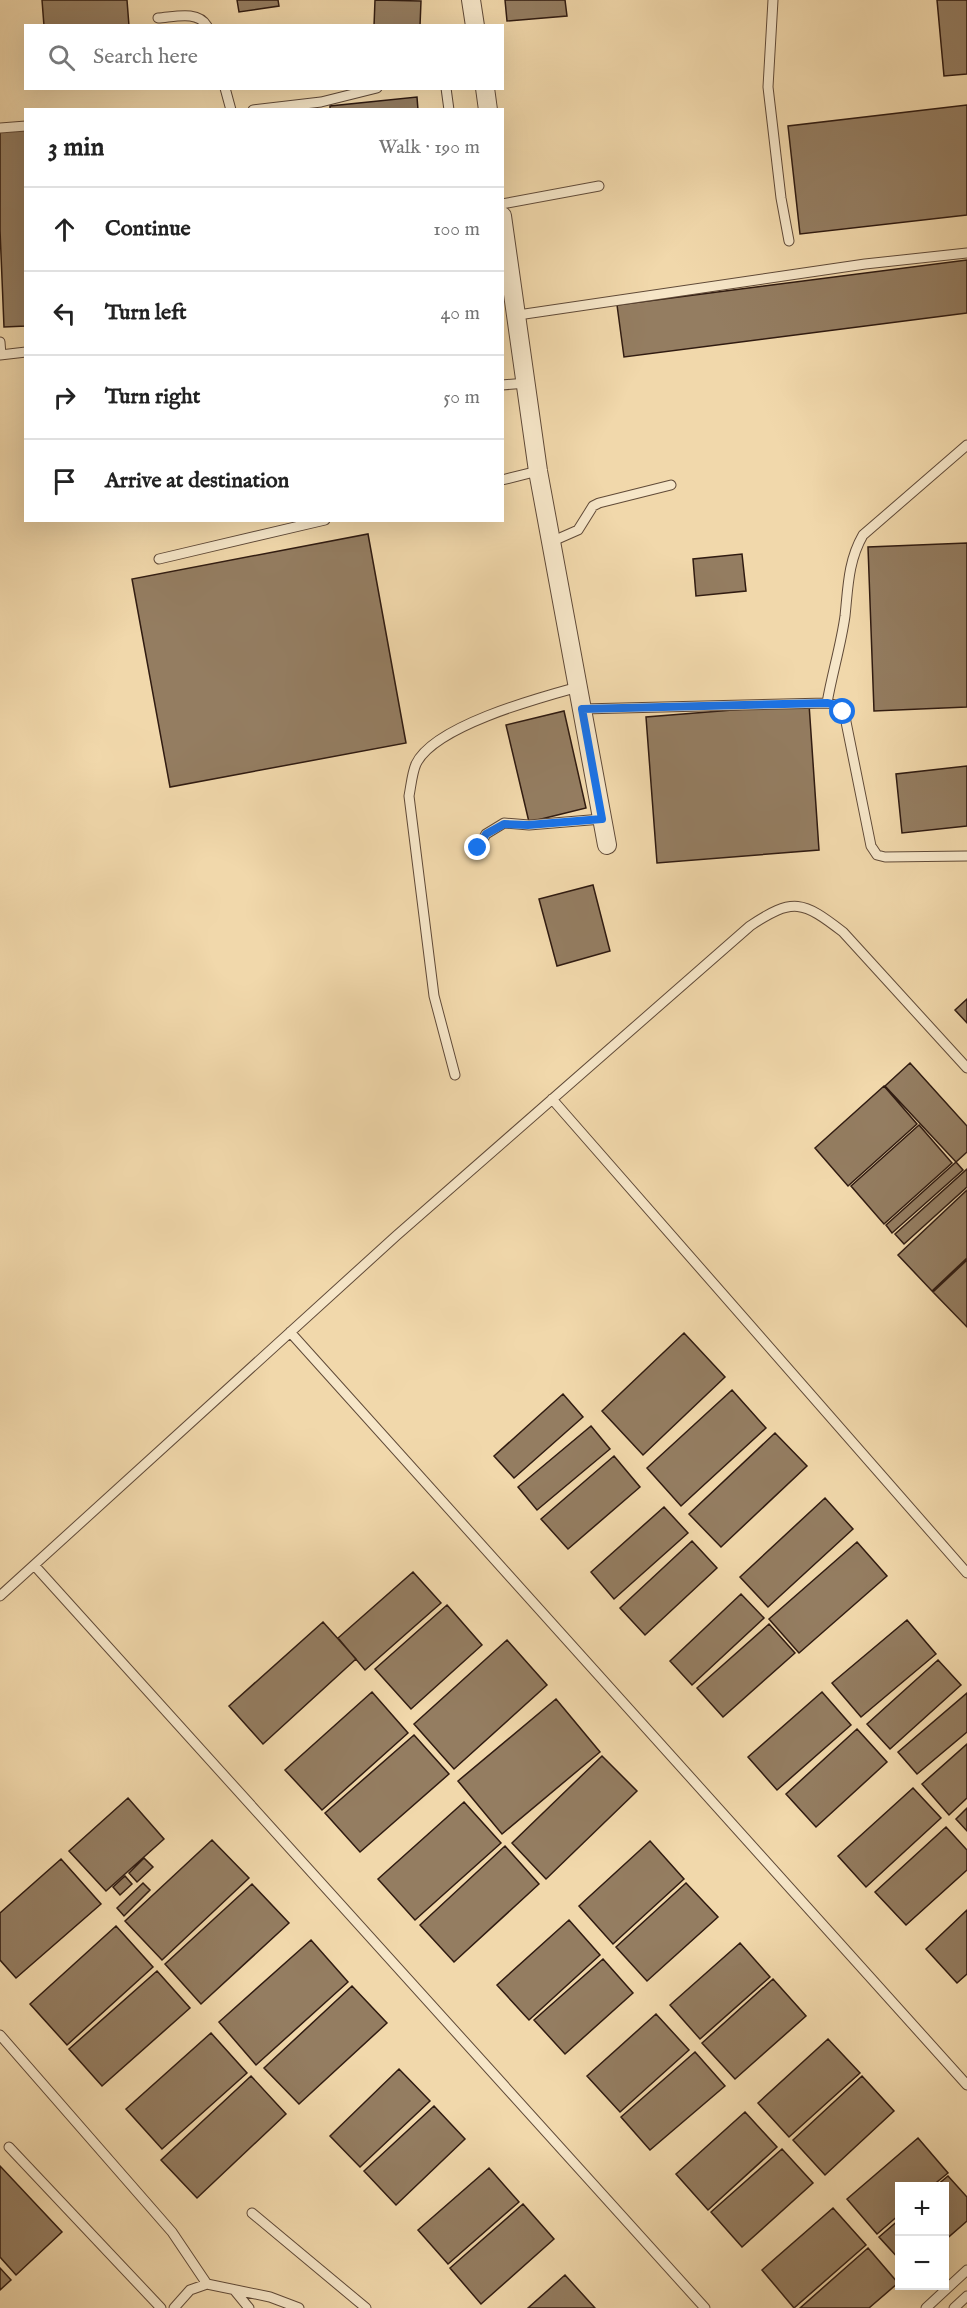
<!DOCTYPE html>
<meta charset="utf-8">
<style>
body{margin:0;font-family:"IM FELL English",serif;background:#f6f6f6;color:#222}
.controls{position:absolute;right:18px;bottom:18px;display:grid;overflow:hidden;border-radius:0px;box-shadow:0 6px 24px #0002}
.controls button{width:54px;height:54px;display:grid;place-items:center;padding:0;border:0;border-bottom:2px solid #e0e0e0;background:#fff;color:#222;font:30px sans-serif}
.stop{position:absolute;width:18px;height:18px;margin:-14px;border:4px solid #1a73e8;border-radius:50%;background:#fff}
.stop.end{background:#1a73e8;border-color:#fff;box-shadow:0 2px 6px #0008}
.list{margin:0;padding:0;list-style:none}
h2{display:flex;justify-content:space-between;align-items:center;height:78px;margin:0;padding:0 24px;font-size:26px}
h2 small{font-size:20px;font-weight:400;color:#767676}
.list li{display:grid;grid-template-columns:39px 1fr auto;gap:18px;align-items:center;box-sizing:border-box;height:84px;padding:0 24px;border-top:2px solid #e0e0e0}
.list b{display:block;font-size:22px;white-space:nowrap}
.list em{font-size:20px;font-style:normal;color:#767676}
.icon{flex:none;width:33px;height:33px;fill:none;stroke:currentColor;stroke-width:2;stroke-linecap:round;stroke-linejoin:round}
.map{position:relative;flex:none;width:967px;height:2308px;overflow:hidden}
.search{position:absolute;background:#fff;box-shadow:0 6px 24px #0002;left:24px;top:24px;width:480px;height:66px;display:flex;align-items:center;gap:15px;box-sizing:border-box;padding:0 21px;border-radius:0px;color:#767676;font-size:22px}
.panel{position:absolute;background:#fff;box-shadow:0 6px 24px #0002;left:24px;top:108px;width:480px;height:414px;border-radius:0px}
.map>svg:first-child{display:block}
</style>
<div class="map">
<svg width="967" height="2308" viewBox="0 0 967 2308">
<rect width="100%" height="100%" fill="#f1d8ab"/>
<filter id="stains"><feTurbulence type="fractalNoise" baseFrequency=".00333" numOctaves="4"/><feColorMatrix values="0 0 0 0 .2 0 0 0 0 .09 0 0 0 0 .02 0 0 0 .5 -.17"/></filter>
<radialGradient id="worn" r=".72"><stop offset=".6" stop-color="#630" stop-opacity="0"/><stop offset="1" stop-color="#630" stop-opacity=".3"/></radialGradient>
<path fill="#947d61" stroke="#301b11" stroke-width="1.5" d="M 42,0 L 127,0 L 129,26 L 44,26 Z
M 237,0 L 278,0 L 279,6 L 239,12 Z
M 375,0 L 421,1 L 420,26 L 374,26 Z
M 505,0 L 565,0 L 567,16 L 507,21 Z
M 937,0 L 967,0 L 967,74 L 944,76 Z
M 417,97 L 418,110 L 330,110 L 330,106 Z
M 967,105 L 967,215 L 800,234 L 788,126 Z
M 26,130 L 26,326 L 4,327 L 0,230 L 0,131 Z
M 967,260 L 967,313 L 624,357 L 617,305 Z
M 368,534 L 406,743 L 170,787 L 132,579 Z
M 967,543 L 967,707 L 874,711 L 868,547 Z
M 742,554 L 746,591 L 696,596 L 693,559 Z
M 809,704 L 819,850 L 657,863 L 646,717 Z
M 564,711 L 586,808 L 529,822 L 506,725 Z
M 967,766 L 967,826 L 902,833 L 896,774 Z
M 593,885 L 610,951 L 557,966 L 539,899 Z
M 967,999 L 967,1023 L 955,1010 Z
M 910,1063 L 967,1126 L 967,1152 L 956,1162 L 885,1086 Z
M 884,1086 L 917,1124 L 848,1186 L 815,1148 Z
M 919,1125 L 952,1163 L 884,1224 L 851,1186 Z
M 956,1162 L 963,1170 L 892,1233 L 886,1225 Z
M 967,1169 L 967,1187 L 904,1244 L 895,1234 Z
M 967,1190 L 967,1258 L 932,1291 L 898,1255 Z
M 967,1260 L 967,1327 L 933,1292 Z
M 684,1333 L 725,1377 L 643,1455 L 602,1411 Z
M 732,1390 L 766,1428 L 681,1506 L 647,1468 Z
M 563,1394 L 583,1417 L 514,1478 L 494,1456 Z
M 591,1426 L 610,1449 L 537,1510 L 518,1487 Z
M 775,1433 L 807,1466 L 721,1547 L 689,1514 Z
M 614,1456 L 640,1487 L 568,1549 L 541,1519 Z
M 825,1498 L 853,1529 L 768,1607 L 740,1577 Z
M 664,1507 L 688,1533 L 614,1599 L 591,1572 Z
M 692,1541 L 717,1568 L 645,1635 L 620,1608 Z
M 857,1542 L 887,1576 L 799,1653 L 769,1619 Z
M 413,1572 L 441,1603 L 365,1670 L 338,1638 Z
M 741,1594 L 764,1618 L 692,1685 L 670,1661 Z
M 447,1605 L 482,1645 L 411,1709 L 375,1669 Z
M 907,1620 L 936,1654 L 861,1717 L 832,1683 Z
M 323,1622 L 356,1659 L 263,1744 L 229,1706 Z
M 769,1624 L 795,1653 L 723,1717 L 697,1688 Z
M 507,1640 L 547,1685 L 454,1769 L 414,1724 Z
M 938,1660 L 961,1685 L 890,1749 L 867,1724 Z
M 372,1692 L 408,1733 L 322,1810 L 285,1770 Z
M 822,1692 L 851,1725 L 777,1790 L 748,1757 Z
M 967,1693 L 967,1732 L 917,1774 L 898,1752 Z
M 556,1699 L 600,1752 L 502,1834 L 458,1781 Z
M 857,1729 L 887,1762 L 816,1827 L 786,1794 Z
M 414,1735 L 449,1774 L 360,1852 L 325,1813 Z
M 967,1744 L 967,1798 L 949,1815 L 922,1784 Z
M 602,1756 L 637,1791 L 546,1879 L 512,1843 Z
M 913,1788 L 941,1818 L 866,1887 L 838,1856 Z
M 128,1798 L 164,1839 L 106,1891 L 69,1851 Z
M 464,1802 L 501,1843 L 415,1920 L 378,1879 Z
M 967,1808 L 967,1831 L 956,1819 Z
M 946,1827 L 967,1850 L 967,1870 L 906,1925 L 875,1892 Z
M 212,1840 L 249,1878 L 162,1960 L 125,1921 Z
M 650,1841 L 684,1879 L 613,1944 L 579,1906 Z
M 505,1846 L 539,1884 L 454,1962 L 420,1925 Z
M 144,1858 L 153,1867 L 137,1882 L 129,1873 Z
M 61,1859 L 101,1904 L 16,1978 L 0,1960 L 0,1913 Z
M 125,1876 L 132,1884 L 120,1895 L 113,1887 Z
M 143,1883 L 150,1890 L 124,1916 L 117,1908 Z
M 686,1883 L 718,1917 L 647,1981 L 616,1947 Z
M 252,1884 L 289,1923 L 201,2004 L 165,1964 Z
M 967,1910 L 967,1974 L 957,1983 L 926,1949 Z
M 569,1920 L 600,1955 L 529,2020 L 497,1985 Z
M 116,1926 L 153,1967 L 67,2045 L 30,2004 Z
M 311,1940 L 348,1982 L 256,2065 L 219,2022 Z
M 740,1943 L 770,1977 L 700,2039 L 670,2005 Z
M 603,1959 L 633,1993 L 565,2054 L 534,2020 Z
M 157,1971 L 190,2008 L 102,2086 L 69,2049 Z
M 773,1979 L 806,2016 L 735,2079 L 702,2043 Z
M 352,1986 L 387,2023 L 299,2104 L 264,2068 Z
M 656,2014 L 689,2050 L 620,2112 L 587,2076 Z
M 211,2033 L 247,2073 L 162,2149 L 126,2109 Z
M 828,2039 L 860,2073 L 789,2137 L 758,2103 Z
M 695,2052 L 725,2086 L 650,2150 L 621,2117 Z
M 399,2069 L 430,2101 L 360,2167 L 330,2136 Z
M 251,2076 L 286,2114 L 197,2198 L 161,2160 Z
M 862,2076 L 894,2111 L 825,2175 L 793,2140 Z
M 434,2106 L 465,2139 L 396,2205 L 364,2171 Z
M 745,2112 L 777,2147 L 708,2210 L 676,2174 Z
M 918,2138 L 948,2173 L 932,2186 L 900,2186 L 900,2214 L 877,2234 L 847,2199 Z
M 782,2149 L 813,2183 L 742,2247 L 711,2212 Z
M 0,2166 L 62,2232 L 16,2275 L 0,2257 Z
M 489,2168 L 519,2202 L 448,2264 L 418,2230 Z
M 948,2176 L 967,2197 L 967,2221 L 944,2241 L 944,2186 L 936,2186 Z
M 523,2204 L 554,2239 L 481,2304 L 450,2268 Z
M 833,2208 L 866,2245 L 794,2308 L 762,2270 Z
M 900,2219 L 900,2260 L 879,2237 Z
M 868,2248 L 898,2283 L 869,2308 L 800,2308 Z
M 0,2268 L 11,2280 L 0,2290 Z
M 565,2275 L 595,2308 L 528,2308 Z"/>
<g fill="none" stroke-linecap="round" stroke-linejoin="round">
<defs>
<path id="service" d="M 773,0 L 768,87 L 781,198 L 789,241
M 158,18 C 174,17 198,10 207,26
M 225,88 L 231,110
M 446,88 L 449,110
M 253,110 L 321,102 L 377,88
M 0,128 L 26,126
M 502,204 L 599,186
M 518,315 L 865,264 L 967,253
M 0,342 L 1,355
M 0,355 L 26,352
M 502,385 L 527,383
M 502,480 L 538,471
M 553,541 L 578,530 L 593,506 L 599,503 L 671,485
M 159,559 L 325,520
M 827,703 C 832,674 841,645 845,616 C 848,588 848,561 863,535 L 967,445
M 582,709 L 827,703 L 836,705 L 844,712 L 871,846 L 877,855 L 885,857 L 967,856
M 478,848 L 486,834 L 504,823 L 529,825 L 602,819
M 455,1075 L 434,996 L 409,796 C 411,786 412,773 416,764 C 434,726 538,698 578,687
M 552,1099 L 967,1573
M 290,1332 L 967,2085
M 34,1565 L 705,2308
M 0,1596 L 396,1236 L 750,926 C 793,897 803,901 843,932 L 967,1068
M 0,2035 L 172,2232 L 207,2284
M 9,2147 L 161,2308
M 252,2213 L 366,2308
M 235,2291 L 249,2308
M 174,2308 L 190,2290 L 207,2284 L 270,2297 L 299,2308
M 926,2308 L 967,2270
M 954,2308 L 967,2296"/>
<path id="minor" d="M 471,0 L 475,26
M 485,88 L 488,110
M 502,216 L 538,471 L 607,845"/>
</defs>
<use href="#service" stroke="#604a38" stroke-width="11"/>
<use href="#minor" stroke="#604a38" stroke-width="20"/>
<use href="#service" stroke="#f6e6c8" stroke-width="9"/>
<use href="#minor" stroke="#f6e6c8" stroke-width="18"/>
</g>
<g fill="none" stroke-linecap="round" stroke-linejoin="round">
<path stroke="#1a73e8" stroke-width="8" d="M 478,848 L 486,834 L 504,824 L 528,825 L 602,819 L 582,709 L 827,703 L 836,705 L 843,712"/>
</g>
<rect width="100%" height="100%" filter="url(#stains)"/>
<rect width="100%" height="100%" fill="url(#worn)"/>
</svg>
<div class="controls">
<button>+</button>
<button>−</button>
</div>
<div class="stop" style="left:843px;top:712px"></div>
<div class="stop end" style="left:478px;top:848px"></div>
<div class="search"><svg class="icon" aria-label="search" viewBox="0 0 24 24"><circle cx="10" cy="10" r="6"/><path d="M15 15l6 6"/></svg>Search here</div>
<section class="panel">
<h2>3 min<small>Walk · 190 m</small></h2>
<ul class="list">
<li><svg class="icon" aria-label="ahead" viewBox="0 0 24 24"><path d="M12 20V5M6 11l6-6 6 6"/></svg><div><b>Continue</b></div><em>100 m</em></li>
<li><svg class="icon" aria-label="left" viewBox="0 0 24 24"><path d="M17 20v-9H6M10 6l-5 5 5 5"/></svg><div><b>Turn left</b></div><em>40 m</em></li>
<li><svg class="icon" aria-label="right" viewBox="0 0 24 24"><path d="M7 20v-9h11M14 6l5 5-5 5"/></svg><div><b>Turn right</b></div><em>50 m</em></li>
<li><svg class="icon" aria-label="arrive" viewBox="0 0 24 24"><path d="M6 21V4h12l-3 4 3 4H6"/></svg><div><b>Arrive at destination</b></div></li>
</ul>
</section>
</div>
